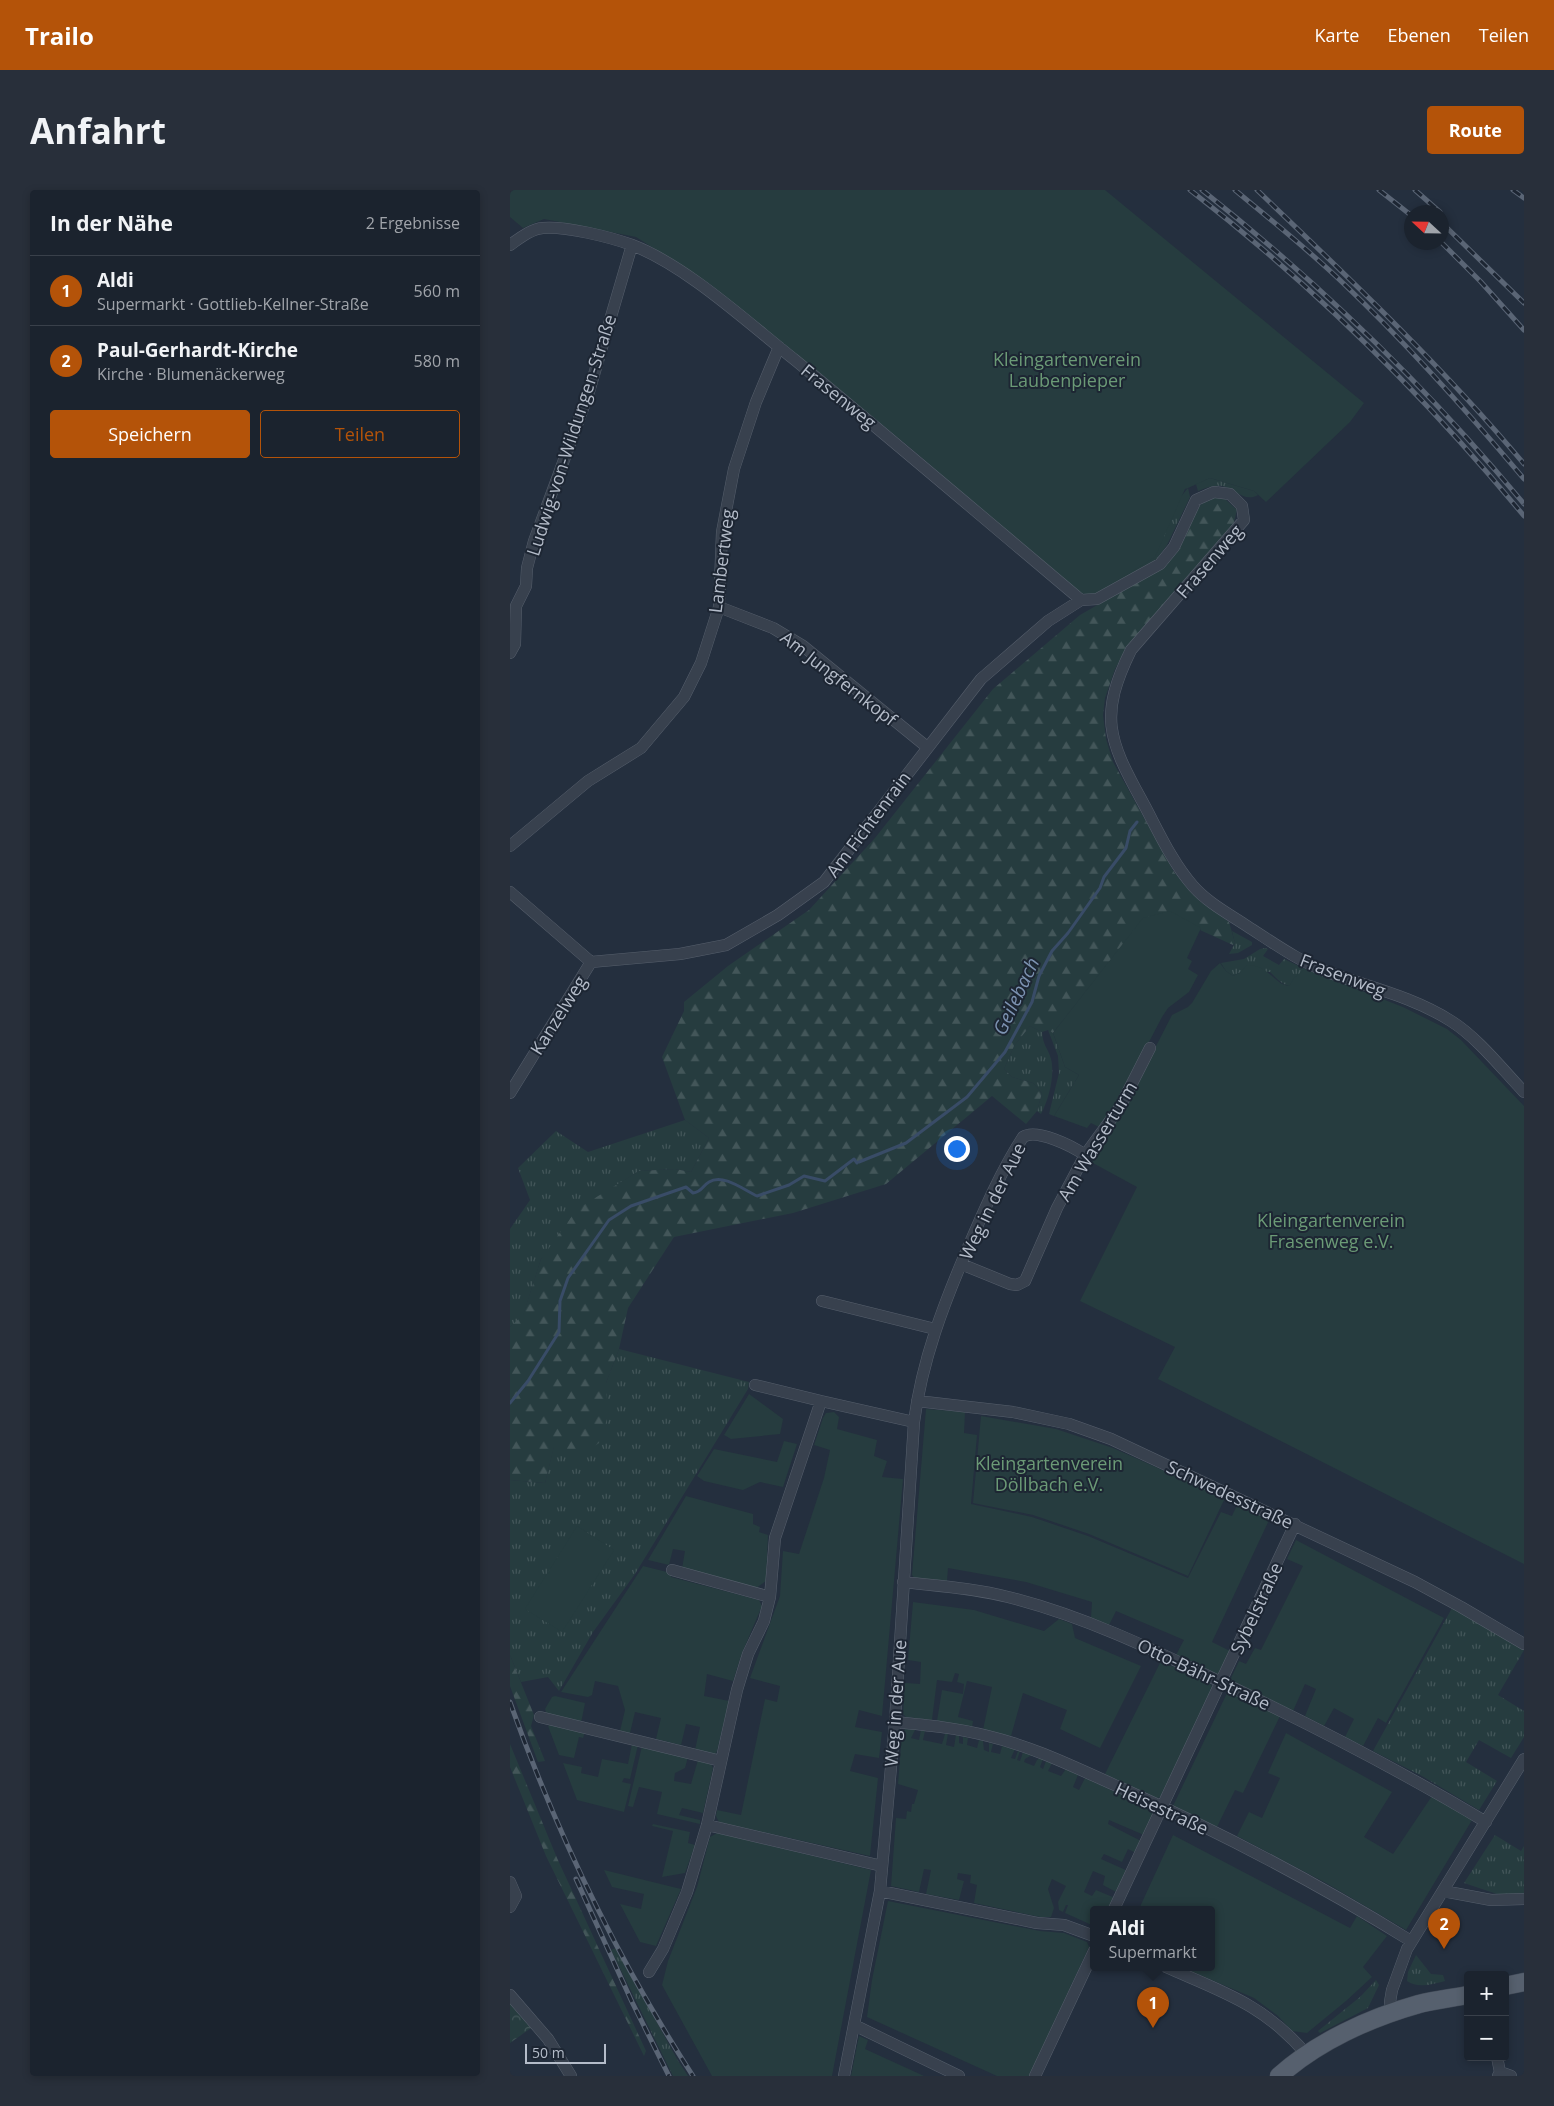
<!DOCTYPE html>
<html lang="de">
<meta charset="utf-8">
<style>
body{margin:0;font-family:"Open Sans",sans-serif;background:#282f3a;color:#f1f3f6}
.controls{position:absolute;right:15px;bottom:15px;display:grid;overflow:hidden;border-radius:5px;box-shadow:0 2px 8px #0003}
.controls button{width:45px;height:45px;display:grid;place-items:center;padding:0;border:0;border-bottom:1px solid #39404a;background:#1b232e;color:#f1f3f6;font:25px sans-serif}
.compass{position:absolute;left:894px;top:15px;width:45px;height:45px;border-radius:50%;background:#1b232e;box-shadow:0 2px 8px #0003;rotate:292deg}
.scale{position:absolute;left:15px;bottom:12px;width:81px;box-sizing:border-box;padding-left:5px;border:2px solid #b4bcc9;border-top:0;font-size:14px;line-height:18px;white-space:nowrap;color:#b4bcc9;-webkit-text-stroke:4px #1d2633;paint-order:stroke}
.you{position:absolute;left:446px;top:958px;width:18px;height:18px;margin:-12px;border:4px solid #fff;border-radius:50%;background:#1a73e8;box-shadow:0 0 0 8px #1a73e833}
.badge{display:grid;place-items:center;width:32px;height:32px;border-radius:50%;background:#b45309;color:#fff;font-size:16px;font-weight:700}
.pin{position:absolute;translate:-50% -41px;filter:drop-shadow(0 1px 2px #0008)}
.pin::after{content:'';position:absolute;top:26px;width:18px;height:15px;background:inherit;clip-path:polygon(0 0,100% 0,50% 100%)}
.popup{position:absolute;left:580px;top:1716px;width:125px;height:65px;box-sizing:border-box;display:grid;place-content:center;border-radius:5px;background:#1b232e;filter:drop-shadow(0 1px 4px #0005);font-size:16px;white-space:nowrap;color:#a0a4aa}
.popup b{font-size:19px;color:#f1f3f6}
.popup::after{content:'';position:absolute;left:50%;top:100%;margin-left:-10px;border:10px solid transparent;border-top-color:#1b232e}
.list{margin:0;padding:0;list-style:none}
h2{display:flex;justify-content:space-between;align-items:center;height:65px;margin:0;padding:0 20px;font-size:21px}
h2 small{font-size:16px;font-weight:400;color:#a0a4aa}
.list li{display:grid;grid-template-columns:32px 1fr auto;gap:15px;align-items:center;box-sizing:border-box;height:70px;padding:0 20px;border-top:1px solid #39404a}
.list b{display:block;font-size:19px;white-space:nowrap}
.list p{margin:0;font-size:16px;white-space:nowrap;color:#a0a4aa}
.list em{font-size:16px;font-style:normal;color:#a0a4aa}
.actions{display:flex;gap:10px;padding:15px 20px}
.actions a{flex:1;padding:11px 0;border:1px solid #b45309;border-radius:5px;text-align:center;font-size:18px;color:#b45309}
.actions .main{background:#b45309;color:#fff}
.map{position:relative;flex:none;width:1014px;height:1886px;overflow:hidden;border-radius:5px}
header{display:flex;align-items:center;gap:30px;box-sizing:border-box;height:70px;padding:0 25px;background:#b45309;color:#fff}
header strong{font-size:24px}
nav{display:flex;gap:28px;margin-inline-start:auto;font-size:18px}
.intro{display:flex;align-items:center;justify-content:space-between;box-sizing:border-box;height:120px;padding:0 30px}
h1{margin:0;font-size:35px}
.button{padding:12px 22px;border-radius:5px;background:#b45309;color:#fff;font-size:18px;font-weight:700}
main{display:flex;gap:30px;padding:0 30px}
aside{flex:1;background:#1b232e;border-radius:5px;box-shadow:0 2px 8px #0003}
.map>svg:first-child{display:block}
</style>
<header>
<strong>Trailo</strong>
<nav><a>Karte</a><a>Ebenen</a><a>Teilen</a></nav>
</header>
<div class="intro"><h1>Anfahrt</h1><a class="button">Route</a></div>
<main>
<aside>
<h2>In der Nähe<small>2 Ergebnisse</small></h2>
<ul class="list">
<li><span class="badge">1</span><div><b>Aldi</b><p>Supermarkt · Gottlieb-Kellner-Straße</p></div><em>560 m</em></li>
<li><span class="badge">2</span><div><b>Paul-Gerhardt-Kirche</b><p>Kirche · Blumenäckerweg</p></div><em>580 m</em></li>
</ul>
<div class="actions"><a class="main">Speichern</a><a>Teilen</a></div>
</aside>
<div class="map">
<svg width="1014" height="1886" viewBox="0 0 1014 1886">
<defs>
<pattern id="grass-tufts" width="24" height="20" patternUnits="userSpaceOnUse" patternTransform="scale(1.25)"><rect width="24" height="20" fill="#263c3f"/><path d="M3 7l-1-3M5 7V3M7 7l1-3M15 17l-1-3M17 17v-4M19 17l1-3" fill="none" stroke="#435659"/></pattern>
<pattern id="forest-firs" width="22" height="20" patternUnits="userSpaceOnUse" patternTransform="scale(1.25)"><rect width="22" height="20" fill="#263c3f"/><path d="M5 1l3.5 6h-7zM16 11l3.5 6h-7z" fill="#435659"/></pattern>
<pattern id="park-crowns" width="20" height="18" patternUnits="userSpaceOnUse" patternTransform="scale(1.25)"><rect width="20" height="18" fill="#263c3f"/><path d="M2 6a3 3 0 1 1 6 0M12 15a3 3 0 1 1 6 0" fill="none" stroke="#435659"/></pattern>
</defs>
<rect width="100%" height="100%" fill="#242f3e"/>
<path fill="url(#grass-tufts)" d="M 700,288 L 744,301 L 748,305 C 734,313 725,298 712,296 C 703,295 696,298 688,301 L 686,294 Z
M 678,298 L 680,307 L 657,355 L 647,369 L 600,396 Z
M 722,741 L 742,752 L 742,755 L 728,763 L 719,764 L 725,753 Z
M 755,758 L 758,759 L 753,766 L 769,775 L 774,769 L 795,779 L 796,782 C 779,800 777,799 760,782 L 731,782 L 723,786 L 716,781 L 711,773 L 734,769 L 750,759 Z
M 520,836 L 532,842 C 533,856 538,858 541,869 C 545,885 539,909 531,924 L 527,921 L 532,903 L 523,893 L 502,887 L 494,879 L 504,856 Z
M 538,840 L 543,843 L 555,877 L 569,885 L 544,926 L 539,924 L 549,883 L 548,866 Z
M 175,930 L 199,948 L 181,982 L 165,979 L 129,981 L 99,1000 L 31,1069 L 13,1126 L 0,1137 L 0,1039 L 20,1010 L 8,978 L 46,941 L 78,962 Z
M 109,1159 L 239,1192 L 238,1199 L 125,1384 L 83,1442 L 49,1501 L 38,1487 L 11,1492 L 0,1465 L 0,1290 L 35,1293 L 44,1256 L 96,1193 Z
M 942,1418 L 1014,1460 L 988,1505 L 1014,1521 L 1014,1547 L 1001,1568 L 969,1550 L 956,1572 L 987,1591 L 969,1620 L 912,1586 L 863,1561 Z
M 985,1645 L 1011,1661 L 1014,1656 L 1014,1713 L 954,1693 Z
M 106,1758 L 167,1869 L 178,1886 L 163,1886 L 161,1882 L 101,1760 Z
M 906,1765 L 921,1784 L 933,1785 L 935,1791 C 923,1794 908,1799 897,1791 L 898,1782 Z
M 866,1790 L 869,1795 L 858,1818 L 810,1843 L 808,1841 L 850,1807 Z"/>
<path fill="url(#forest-firs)" d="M 701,307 L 715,309 L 727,320 L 723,336 L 618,456 L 605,479 L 595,508 L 593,525 L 596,549 L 603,572 L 664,682 L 677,698 L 691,712 L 719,732 L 725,753 L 723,755 L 690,740 L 691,739 L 634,728 L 543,843 L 538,840 L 532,842 L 520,836 L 504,856 L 494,879 L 502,887 L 523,893 L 532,903 L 527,921 L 516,934 L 482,906 L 376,994 L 283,1023 L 164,1047 L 118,1118 L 109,1159 L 96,1193 L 98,1226 L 89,1253 L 67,1269 L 44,1257 L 35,1293 L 0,1290 L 0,1137 L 13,1125 L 31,1069 L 67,1019 L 129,981 L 165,979 L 181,982 L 199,948 L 175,930 L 152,867 L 174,821 L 174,812 L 218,776 L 299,720 L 365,648 L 483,499 L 570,425 L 653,377 L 688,317 Z
M 0,1465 L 24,1525 L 21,1536 L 35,1571 L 28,1572 L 0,1496 Z
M 0,1554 L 47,1668 L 136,1861 L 134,1866 L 36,1666 L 0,1577 Z"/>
<path fill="url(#park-crowns)" d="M 0,1811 L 21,1838 L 0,1853 Z"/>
<path fill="#263c3f" d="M 0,0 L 595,0 L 854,213 L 840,232 L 756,312 L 744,301 L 700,288 L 678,298 L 675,299 L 645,367 L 584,405 L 569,403 L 398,256 L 201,95 L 126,47 L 34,29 L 13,38 L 0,27 Z
M 660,721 L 691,738 L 677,768 L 682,771 L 678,779 L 688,785 L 679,802 L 658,818 L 652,827 L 614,900 L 589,937 L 581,933 L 577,938 L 544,926 L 569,885 L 555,877 L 543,843 L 633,728 Z
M 710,773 L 716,781 L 723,786 L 731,782 L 736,776 C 758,772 767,799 780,795 L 784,788 L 795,779 L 893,817 L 937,839 L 951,850 L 1014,916 L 1014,1374 L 648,1189 L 665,1157 L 570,1111 L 627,997 L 581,972 L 644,860 L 662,825 L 678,817 L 682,813 L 701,781 Z
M 239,1204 L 273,1229 L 270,1244 L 221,1249 L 214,1245 Z
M 416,1219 L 455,1222 L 454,1243 L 467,1245 L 461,1314 L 522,1327 L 578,1346 L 678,1388 L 711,1322 L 722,1326 L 728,1313 L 760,1328 L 702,1452 L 720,1461 L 708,1485 L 666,1465 L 674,1450 L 606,1421 L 599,1435 L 581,1428 L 582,1412 L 516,1392 L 438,1378 L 437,1391 L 405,1389 L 402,1385 Z
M 324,1222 L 329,1227 L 327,1239 L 367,1250 L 364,1266 L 377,1271 L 372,1287 L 393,1289 L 372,1526 L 349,1520 L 345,1537 L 372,1542 L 369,1568 L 345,1564 L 340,1581 L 368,1588 L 360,1666 L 209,1632 L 206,1626 L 207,1620 L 231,1625 L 255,1509 L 267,1512 L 270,1496 L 240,1488 L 270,1406 L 273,1361 L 289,1364 L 314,1288 L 320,1260 L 304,1255 L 313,1228 L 316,1223 Z
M 471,1226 L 546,1239 L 603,1258 L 715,1308 L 678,1386 L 579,1344 L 523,1325 L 463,1313 Z
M 274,1251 L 287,1254 L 273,1297 L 250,1292 L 233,1300 L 194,1291 L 187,1286 L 204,1259 L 267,1272 Z
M 176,1306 L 243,1324 L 243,1334 L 250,1337 L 249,1342 L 258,1345 L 256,1391 L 246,1398 L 172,1379 L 175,1361 L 163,1359 L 159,1375 L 138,1370 Z
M 67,1336 L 104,1360 L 52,1442 L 15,1419 Z
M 786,1350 L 934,1428 L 876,1533 L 868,1528 L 853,1556 L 835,1547 L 844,1529 L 824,1518 L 814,1536 L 795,1526 L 806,1499 L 795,1494 L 783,1521 L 722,1492 L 721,1488 L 729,1471 L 736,1474 L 745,1458 L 751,1460 L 793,1376 L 777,1369 Z
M 133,1376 L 161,1383 L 161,1387 L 249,1410 L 252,1416 L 232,1463 L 223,1491 L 197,1484 L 194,1506 L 219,1511 L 207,1561 L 205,1564 L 185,1560 L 190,1537 L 176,1534 L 171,1555 L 146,1549 L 151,1528 L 125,1522 L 120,1543 L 110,1541 L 115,1520 L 108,1496 L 85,1491 L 82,1505 L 78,1507 L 51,1502 Z
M 403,1412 L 464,1420 L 534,1441 L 549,1429 L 562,1434 L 565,1448 L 631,1476 L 590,1558 L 550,1539 L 557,1520 L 513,1503 L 501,1546 L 473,1540 L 482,1497 L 457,1491 L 448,1527 L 463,1531 L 462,1537 L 427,1531 L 432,1500 L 453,1504 L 454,1494 L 447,1492 L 449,1484 L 445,1483 L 442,1492 L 427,1490 L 422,1530 L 396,1527 L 393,1524 L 395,1493 L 410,1494 L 411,1472 L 398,1470 Z
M 650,1473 L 665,1477 L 700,1494 L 703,1498 L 653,1605 L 646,1609 L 595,1584 Z
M 718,1501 L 770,1526 L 733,1603 L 725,1600 L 707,1637 L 663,1616 Z
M 45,1506 L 75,1513 L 71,1533 L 37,1525 L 35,1519 L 42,1507 Z
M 41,1534 L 75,1542 L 73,1548 L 69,1547 L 64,1568 L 49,1565 L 38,1536 Z
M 395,1539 L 405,1540 L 401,1548 L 409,1550 L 411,1540 L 415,1541 L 413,1550 L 432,1554 L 435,1544 L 438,1544 L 436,1555 L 444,1557 L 446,1545 L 449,1546 L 449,1553 L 453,1554 L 453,1547 L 458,1548 L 457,1555 L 467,1558 L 469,1550 L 473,1551 L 474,1560 L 479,1562 L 479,1553 L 483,1554 L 481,1562 L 490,1564 L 492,1556 L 505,1559 L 501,1568 L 505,1569 L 508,1561 L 510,1561 L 507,1570 L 510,1571 L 513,1562 L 522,1565 L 515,1569 L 514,1572 L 524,1576 L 527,1570 L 530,1568 L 533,1569 L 530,1577 L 533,1579 L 536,1571 L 542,1573 L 538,1581 L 551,1586 L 556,1579 L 568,1585 L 563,1597 L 569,1600 L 575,1588 L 642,1619 L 644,1623 L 634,1645 L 599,1630 L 598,1634 L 631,1651 L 626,1663 L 618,1659 L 612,1672 L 594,1664 L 591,1669 L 618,1681 L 608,1703 L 593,1695 L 595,1686 L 583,1681 L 574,1702 L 582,1706 L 586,1700 L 605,1708 L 600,1719 L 584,1719 L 584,1736 L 555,1723 L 558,1715 L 556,1715 L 553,1722 L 549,1720 L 548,1712 L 556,1696 L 542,1689 L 538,1699 L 544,1718 L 541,1727 L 530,1727 L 464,1713 L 467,1695 L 460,1693 L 461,1685 L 448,1683 L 447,1689 L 454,1691 L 449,1710 L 416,1704 L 421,1680 L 414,1679 L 409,1702 L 381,1696 L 386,1628 L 396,1629 L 397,1621 L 401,1622 L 402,1614 L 404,1614 L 408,1600 L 388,1594 L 392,1543 Z
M 776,1543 L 882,1602 L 854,1647 L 883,1664 L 922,1606 L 962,1630 L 896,1740 L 816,1693 L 727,1646 L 739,1622 L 752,1628 L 770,1588 L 758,1583 Z
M 122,1554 L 128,1555 L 120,1589 L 114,1588 L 112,1592 L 121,1594 L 114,1622 L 67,1610 L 53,1573 L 72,1577 L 71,1583 L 88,1587 L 92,1569 L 118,1574 Z
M 132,1556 L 178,1567 L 175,1578 L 165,1583 L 164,1591 L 181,1594 L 188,1570 L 200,1572 L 203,1578 L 193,1623 L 172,1618 L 169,1625 L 190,1630 L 190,1634 L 147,1624 L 152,1602 L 129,1597 L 123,1617 L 118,1616 Z
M 143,1634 L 180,1642 L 178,1653 L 185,1655 L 175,1683 L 152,1687 L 163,1641 L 142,1636 Z
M 207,1643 L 361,1680 L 322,1886 L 202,1886 L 152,1795 L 158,1771 L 187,1697 L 200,1647 Z
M 663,1645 L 840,1738 L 847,1726 L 877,1746 L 853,1777 L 862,1787 L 836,1811 L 797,1843 L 782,1841 L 768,1826 L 744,1808 L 671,1777 L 702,1777 L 702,1719 L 629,1719 Z
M 94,1680 L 171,1699 L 146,1756 L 130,1752 L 110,1714 L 131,1719 L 134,1704 L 102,1697 Z
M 378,1711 L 530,1741 L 554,1743 L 577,1752 L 579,1757 L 519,1886 L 487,1886 L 357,1827 L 362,1790 Z
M 349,1846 L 358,1850 L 355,1859 L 414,1886 L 341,1886 Z"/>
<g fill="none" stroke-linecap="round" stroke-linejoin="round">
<path stroke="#394c67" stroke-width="3" d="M 349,972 L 396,953 L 457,907 L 495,862 L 522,812 L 529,786 L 542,761 L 558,743 L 590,698 L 594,687 L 616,658 L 620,641 L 627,632
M 0,1213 L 18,1191 L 49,1142 L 50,1111 L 58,1088 L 99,1030 L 121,1016 L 176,997 L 183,1003 C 192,1002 192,996 199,992 C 213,983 234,1000 247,1006 L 279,995 L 294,986 L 315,991 L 344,969 L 347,973"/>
<defs>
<path id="street" d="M 0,55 C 10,48 21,39 33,38 C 56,36 100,47 122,55 C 177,76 238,133 285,170 C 381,249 476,330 571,410 L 587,409 L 650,374 L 664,357 L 686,310 L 704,302 L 720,304 L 732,316 L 734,330 L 621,460 C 589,525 598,549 631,609 C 647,638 661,671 683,696 C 698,713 719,724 737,736 C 765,754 791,773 823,784 C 863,798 905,808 941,831 C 968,848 992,879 1014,902
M 209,417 L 263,438 L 293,456 L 417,557
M 0,463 L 5,454 L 6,416 L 16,396 L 17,378 L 24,351 L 78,205 L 122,55
M 0,656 L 78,591 L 131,558 L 174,507 L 191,473 L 209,417 L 212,342 L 224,279 L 246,212 L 269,157
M 0,702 L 81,772 L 170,764 L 216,755 L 268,725 L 314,692 L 471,489 L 538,431 L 571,410
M 0,903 L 81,772
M 451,1074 L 500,1094 L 507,1095 L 515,1091 L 547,1018 L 575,965 L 610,917 L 640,858
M 312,1111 L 425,1139
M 245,1195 L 311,1211
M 407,1211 L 503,1222 L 559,1234 L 601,1249 L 905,1392 L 951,1417 L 1014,1454
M 162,1380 L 260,1407
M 393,1392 C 428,1396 463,1398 498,1407 C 574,1426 644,1460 715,1494 C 804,1536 891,1581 976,1632
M 30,1527 L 211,1571
M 385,1532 C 416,1535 447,1538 478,1546 C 524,1557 566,1578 609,1597 C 710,1642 807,1693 901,1751
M 197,1635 L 372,1676
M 0,1692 L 6,1706 L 0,1717
M 370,1701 L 527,1733 L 554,1735 L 584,1746
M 933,1701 L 981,1710 L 1014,1709
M 604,1719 L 785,1334
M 656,1777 C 713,1802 755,1815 797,1865
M 139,1782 L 153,1759 L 177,1702 L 197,1635 L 227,1500 L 238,1464 L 254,1431 L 260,1407 L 265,1348 L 311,1211 L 404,1232
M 0,1805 L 38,1849 L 61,1886
M 882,1823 L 880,1812 L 882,1800 L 897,1759 L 1014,1569
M 344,1835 L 449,1886
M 987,1867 L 990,1882 L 988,1886
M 990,1882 L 1001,1886
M 334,1886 L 370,1701 L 385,1532 L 404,1232 C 412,1170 434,1113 459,1055 C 475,1018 491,981 513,947 C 526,938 562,956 575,965
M 525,1886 L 584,1761"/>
<path id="primary" d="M 995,1796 L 1014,1792
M 769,1886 C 807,1852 859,1828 909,1814 C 925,1810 942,1808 958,1805"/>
</defs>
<use href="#street" stroke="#565f6c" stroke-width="12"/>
<use href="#primary" stroke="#414a57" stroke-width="19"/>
<use href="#street" stroke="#38414e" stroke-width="11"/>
<use href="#primary" stroke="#56606e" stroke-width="18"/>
<defs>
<path id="rail" d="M 680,0 C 804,96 914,205 1014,326
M 692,0 C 812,95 917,197 1014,314
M 725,0 C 762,31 800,61 834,94 C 898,155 957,221 1014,289
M 747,0 C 839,88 932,176 1014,274
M 869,0 L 902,26
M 905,0 L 930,22
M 1003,0 L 1014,8
M 932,33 L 1014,113
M 931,52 L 971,92 L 1014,140
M 0,1512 C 46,1642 108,1770 183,1886
M 66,1689 L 122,1812 L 159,1886"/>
</defs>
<use href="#rail" stroke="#5a6575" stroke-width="5"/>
<use href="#rail" stroke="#1d2633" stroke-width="3" stroke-dasharray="9" stroke-linecap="butt"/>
</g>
<g text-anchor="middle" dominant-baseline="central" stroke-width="4" stroke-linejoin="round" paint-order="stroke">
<g font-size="18" fill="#6b9a76" stroke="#1d2633">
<text x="557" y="169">Kleingartenverein<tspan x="557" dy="21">Laubenpieper</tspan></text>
<text x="821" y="1030">Kleingartenverein<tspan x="821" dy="21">Frasenweg e.V.</tspan></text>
<text x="539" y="1273">Kleingartenverein<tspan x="539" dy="21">Döllbach e.V.</tspan></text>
</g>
<g font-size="18" fill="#b4bcc9" stroke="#1d2633">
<text transform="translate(329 206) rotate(39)">Frasenweg</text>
<text transform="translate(61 245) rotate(-72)">Ludwig-von-Wildungen-Straße</text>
<text transform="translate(211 371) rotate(-83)">Lambertweg</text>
<text transform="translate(699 371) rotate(-49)">Frasenweg</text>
<text transform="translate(329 488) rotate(38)">Am Jungfernkopf</text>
<text transform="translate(358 634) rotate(-53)">Am Fichtenrain</text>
<text transform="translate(833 785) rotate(21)">Frasenweg</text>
<text transform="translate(48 825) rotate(-58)">Kanzelweg</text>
<text transform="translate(587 951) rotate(-59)">Am Wasserturm</text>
<text transform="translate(482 1011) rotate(-64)">Weg in der Aue</text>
<text transform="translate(720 1304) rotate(25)">Schwedesstraße</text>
<text transform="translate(746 1418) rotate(-65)">Sybelstraße</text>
<text transform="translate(694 1484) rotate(25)">Otto-Bähr-Straße</text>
<text transform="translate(385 1513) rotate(-86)">Weg in der Aue</text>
<text transform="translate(652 1618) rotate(25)">Heisestraße</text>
</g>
<g font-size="19" font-style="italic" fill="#7c92b1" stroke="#1d2633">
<text transform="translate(506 806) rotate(-65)">Geilebach</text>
</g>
</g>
</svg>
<div class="controls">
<button>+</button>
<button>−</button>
</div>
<svg class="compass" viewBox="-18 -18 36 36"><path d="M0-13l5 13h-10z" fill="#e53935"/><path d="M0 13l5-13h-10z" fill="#a0a4aa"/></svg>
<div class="scale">50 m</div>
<div class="you"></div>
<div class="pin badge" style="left:643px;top:1838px">1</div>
<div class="popup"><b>Aldi</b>Supermarkt</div>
<div class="pin badge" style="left:934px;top:1759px">2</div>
</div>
</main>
